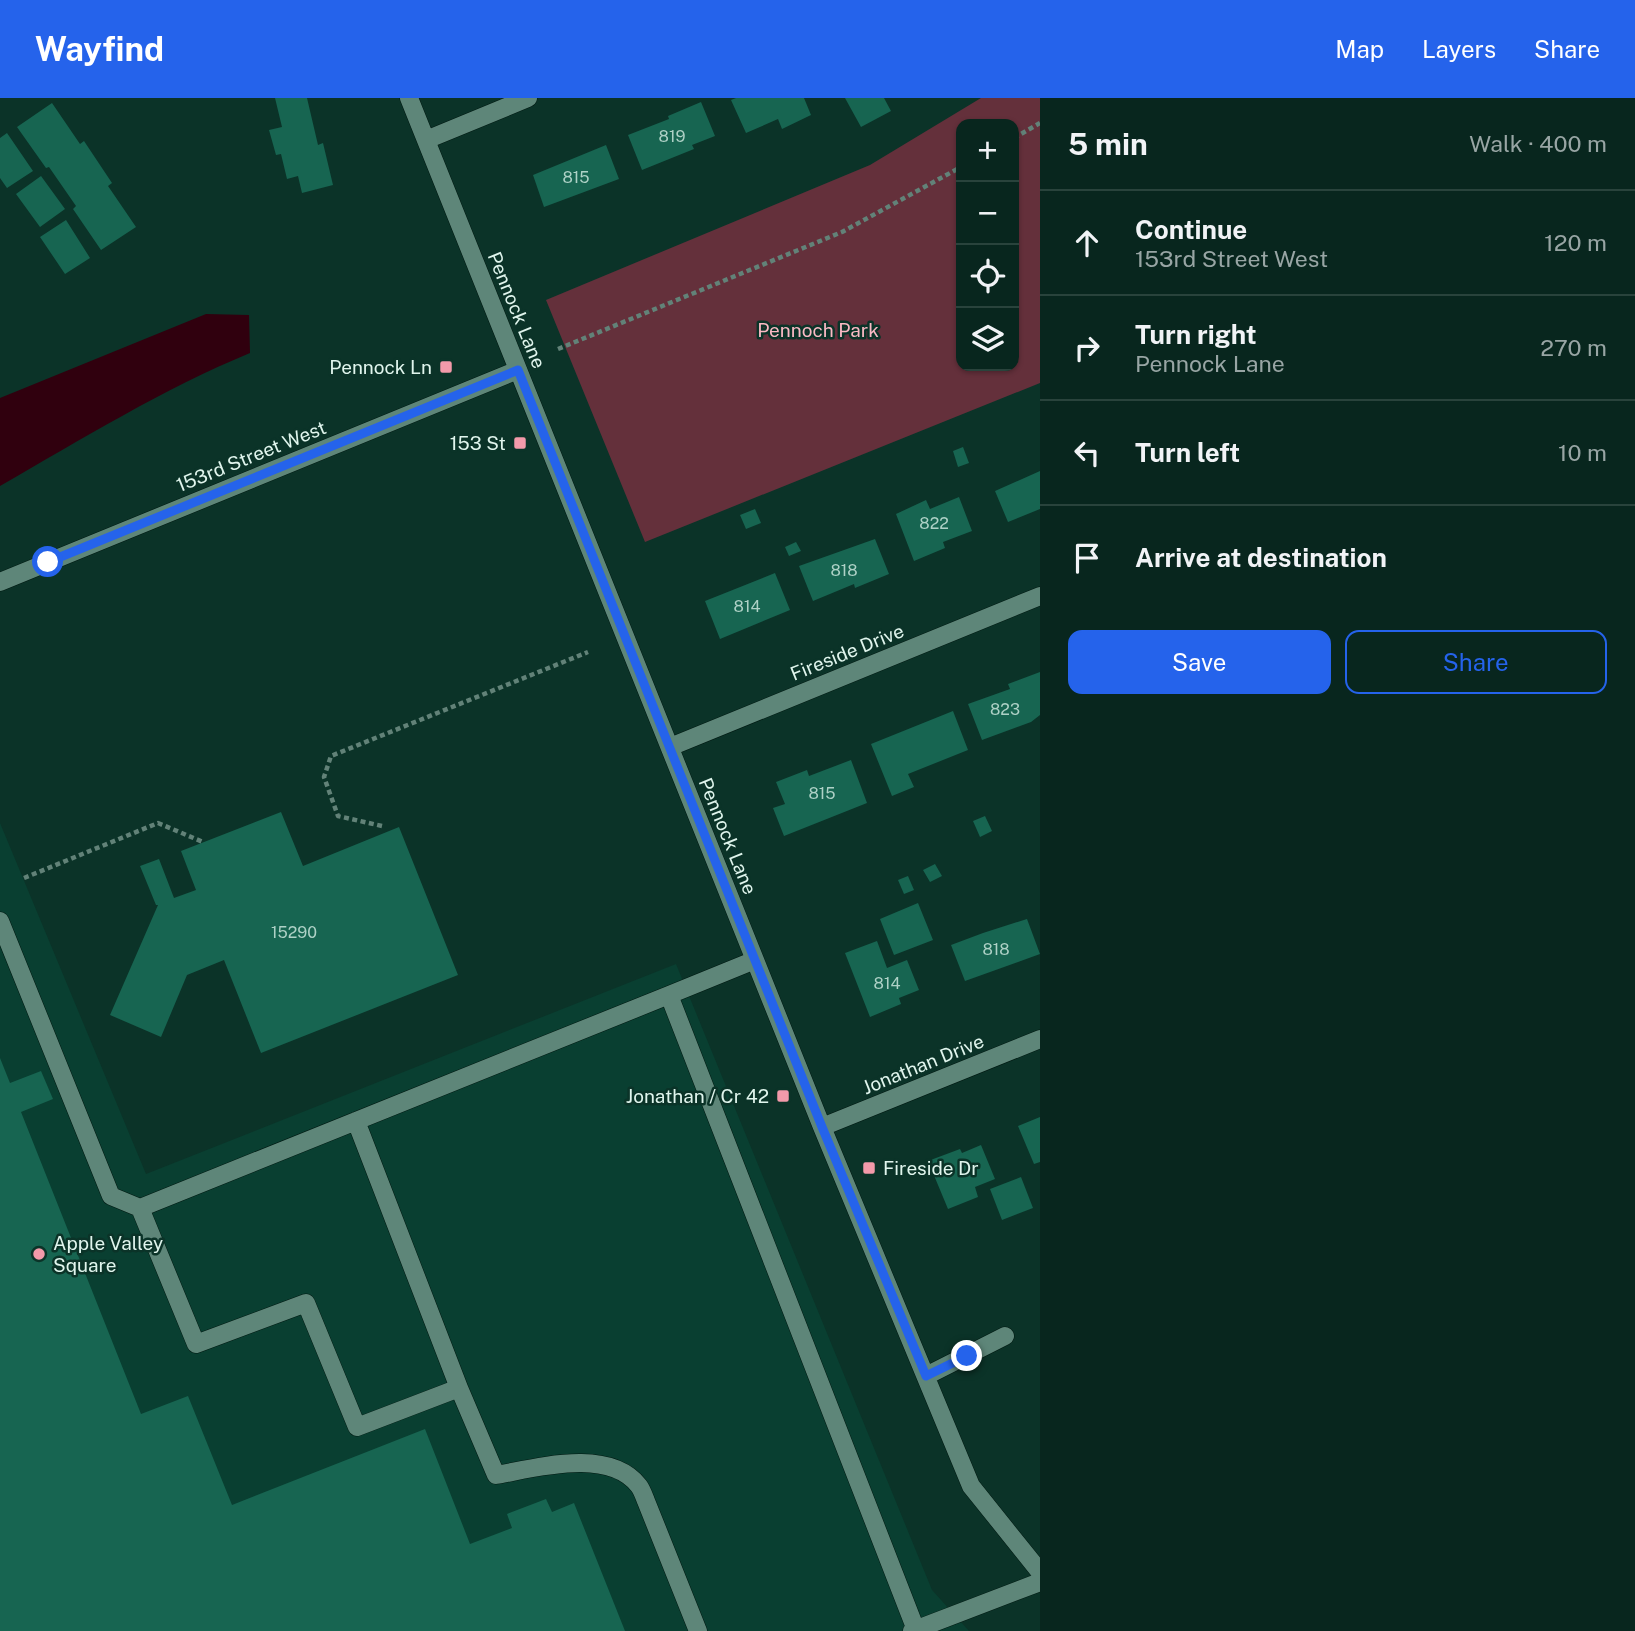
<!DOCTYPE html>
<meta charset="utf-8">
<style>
body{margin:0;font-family:"Public Sans",sans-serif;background:#112e27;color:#f1f3f6}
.controls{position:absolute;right:21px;top:21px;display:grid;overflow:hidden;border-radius:14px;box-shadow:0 2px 5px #0004}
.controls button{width:63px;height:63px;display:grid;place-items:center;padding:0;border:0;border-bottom:2px solid #29433c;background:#08261e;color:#f1f3f6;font:35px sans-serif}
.stop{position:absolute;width:21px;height:21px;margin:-16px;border:5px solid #2563eb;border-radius:50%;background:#fff}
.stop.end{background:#2563eb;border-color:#fff;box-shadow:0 2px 7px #0008}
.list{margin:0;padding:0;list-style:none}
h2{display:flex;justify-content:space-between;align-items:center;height:91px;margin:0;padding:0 28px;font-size:30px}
h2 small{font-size:23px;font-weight:400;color:#98a5a4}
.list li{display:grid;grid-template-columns:46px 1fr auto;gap:21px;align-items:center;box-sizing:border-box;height:105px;padding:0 28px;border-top:2px solid #29433c}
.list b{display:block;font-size:26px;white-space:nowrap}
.list p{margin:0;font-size:23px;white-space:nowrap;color:#98a5a4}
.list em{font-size:23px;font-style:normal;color:#98a5a4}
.actions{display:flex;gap:14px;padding:21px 28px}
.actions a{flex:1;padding:16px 0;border:2px solid #2563eb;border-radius:14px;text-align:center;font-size:24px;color:#2563eb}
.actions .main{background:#2563eb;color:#fff}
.icon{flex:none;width:38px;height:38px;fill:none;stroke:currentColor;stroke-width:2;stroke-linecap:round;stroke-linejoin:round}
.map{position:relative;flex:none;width:1040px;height:1533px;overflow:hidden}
header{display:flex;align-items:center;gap:42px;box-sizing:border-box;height:98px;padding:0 35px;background:#2563eb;color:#fff}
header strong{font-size:33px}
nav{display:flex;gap:38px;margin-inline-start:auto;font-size:24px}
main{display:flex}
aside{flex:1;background:#08261e}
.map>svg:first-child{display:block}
</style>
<header>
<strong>Wayfind</strong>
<nav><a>Map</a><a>Layers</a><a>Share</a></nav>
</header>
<main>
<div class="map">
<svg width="1040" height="1533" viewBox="0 0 1040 1533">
<rect width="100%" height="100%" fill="#0b3328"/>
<path fill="#093f31" d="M 0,725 L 146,1076 L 676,866 L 932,1492 L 969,1533 L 0,1533 Z"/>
<path fill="#64303b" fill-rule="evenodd" d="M 981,0 L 1040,0 L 1040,285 L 645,444 L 546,202 L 870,67 ZM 1014,26 L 1014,268 L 961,268 L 961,26 Z"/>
<path fill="#30000e" d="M 206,216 L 249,217 L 250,255 C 163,291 82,341 0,388 L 0,300 Z"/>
<path fill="#176551" d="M 275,0 L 307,0 L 318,47 L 323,45 L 333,87 L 302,95 L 298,78 L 287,81 L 281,56 L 276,57 L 269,32 L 282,29 Z
M 736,0 L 804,0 L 811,17 L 782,31 L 778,21 L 746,35 L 731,2 Z
M 845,0 L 884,0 L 891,13 L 861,29 Z
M 701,4 L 715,38 L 692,47 L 694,51 L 642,72 L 628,37 L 669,21 L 668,18 Z
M 52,5 L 80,46 L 84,43 L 112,85 L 108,88 L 136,129 L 101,152 L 73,111 L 76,108 L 49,69 L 46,70 L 17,29 Z
M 7,35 L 33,73 L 7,90 L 0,80 L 0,40 Z
M 606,47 L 619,81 L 544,109 L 533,77 Z
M 41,78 L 65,111 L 40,129 L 16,96 Z
M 66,122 L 90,160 L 65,176 L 40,139 Z
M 963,349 L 969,365 L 958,369 L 953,353 Z
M 1040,373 L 1040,411 L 1008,424 L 995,393 Z
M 959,399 L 972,433 L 943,444 L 945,450 L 914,463 L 896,416 L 926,402 L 930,411 Z
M 755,411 L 761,425 L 746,431 L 740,417 Z
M 875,441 L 889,476 L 855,490 L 854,486 L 813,503 L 799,468 Z
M 796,444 L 801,453 L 789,458 L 785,449 Z
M 775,475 L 790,512 L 720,541 L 705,503 Z
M 1040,574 L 1040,617 L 1031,624 L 982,642 L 968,606 L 1010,591 L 1008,586 Z
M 953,613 L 968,652 L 908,676 L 914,689 L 892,698 L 871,646 Z
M 851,662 L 867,705 L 784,738 L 773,710 L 785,706 L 776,684 L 807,672 L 809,678 Z
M 281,714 L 303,768 L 399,729 L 458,877 L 261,955 L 224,862 L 187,877 L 161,939 L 110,917 L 158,807 L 156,807 L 140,768 L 159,761 L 174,800 L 196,792 L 181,753 Z
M 985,718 L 992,733 L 980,739 L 973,723 Z
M 935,766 L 942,778 L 930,784 L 923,772 Z
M 908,778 L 914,792 L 904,796 L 898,782 Z
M 918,805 L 933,842 L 894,857 L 880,821 Z
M 1027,821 L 1040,856 L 965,883 L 951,847 L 983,835 Z
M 877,843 L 887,870 L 907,862 L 919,892 L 899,900 L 901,906 L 870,919 L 845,855 Z
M 0,960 L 10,985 L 41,973 L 53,1001 L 21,1014 L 141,1316 L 188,1298 L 232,1407 L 425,1331 L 470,1446 L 512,1430 L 507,1416 L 546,1401 L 552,1414 L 574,1405 L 625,1533 L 0,1533 Z
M 1040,1019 L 1040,1064 L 1034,1066 L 1018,1028 Z
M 981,1047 L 995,1081 L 975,1089 L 978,1099 L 948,1111 L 928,1063 L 960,1051 L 962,1055 Z
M 1021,1079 L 1033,1110 L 1002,1122 L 990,1091 Z"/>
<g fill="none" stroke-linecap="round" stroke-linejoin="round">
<defs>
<path id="minor" d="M 409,0 L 822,1029 L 971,1388 L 1040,1474
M 426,42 L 528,0
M 0,484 L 518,272
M 670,649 L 1040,498
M 0,823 L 111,1098 L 140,1110
M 669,897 L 755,862
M 356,1023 L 459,1290 L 496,1377 C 536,1370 609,1349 639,1388 C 642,1392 644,1398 646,1403 L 698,1533
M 822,1029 L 1040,941
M 926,1278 L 1005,1238
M 459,1290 L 357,1329 L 306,1205 L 196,1246 L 140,1110 L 669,897 L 916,1532
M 912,1533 L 1040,1484"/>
</defs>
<use href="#minor" stroke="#001912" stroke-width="19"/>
<path stroke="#628278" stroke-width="4.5" stroke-dasharray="5 3.5" stroke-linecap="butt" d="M 1014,40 L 1040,25
M 558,251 L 842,134 L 961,69
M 382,728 L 338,718 L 324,679 L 331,658 L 588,554
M 24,780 L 158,725 L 203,744"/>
<use href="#minor" stroke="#5e8679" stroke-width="18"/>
</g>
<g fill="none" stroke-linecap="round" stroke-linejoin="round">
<path stroke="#2563eb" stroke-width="9" d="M 48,464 L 518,272 L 822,1029 L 926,1278 L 967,1258"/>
</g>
<g fill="#f39aaa" stroke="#0b3328" stroke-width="2.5">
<rect x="439" y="262" width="14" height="14" rx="3.5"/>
<rect x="513" y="338" width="14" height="14" rx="3.5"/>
<rect x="776" y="991" width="14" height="14" rx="3.5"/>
<rect x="862" y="1063" width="14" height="14" rx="3.5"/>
<circle cx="39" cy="1156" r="7"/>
</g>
<g text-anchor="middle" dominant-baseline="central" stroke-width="5" stroke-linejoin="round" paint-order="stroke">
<g font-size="16" fill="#aed1c6">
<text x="672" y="38">819</text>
<text x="576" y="79">815</text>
<text x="934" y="425">822</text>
<text x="844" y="472">818</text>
<text x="747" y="508">814</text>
<text x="1005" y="611">823</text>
<text x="822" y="695">815</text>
<text x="294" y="834">15290</text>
<text x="996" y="851">818</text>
<text x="887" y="885">814</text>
</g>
<g font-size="19" fill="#e0f5ed" stroke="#0b3328">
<text transform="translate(517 212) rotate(68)">Pennock Lane</text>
<text transform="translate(251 358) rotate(-22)">153rd Street West</text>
<text transform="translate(847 554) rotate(-22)">Fireside Drive</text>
<text transform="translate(728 738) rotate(68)">Pennock Lane</text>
<text transform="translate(923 966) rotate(-22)">Jonathan Drive</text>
</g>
<g font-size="19" fill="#fbb9c4" stroke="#0b3328">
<text x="818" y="232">Pennoch Park</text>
</g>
<g font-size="19" fill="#e0f5ed" stroke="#0b3328" text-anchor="end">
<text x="432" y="269">Pennock Ln</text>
<text x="506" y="345">153 St</text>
<text x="769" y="998">Jonathan / Cr 42</text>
<text x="883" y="1070" text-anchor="start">Fireside Dr</text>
<text x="53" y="1145" text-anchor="start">Apple Valley<tspan x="53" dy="22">Square</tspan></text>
</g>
</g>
</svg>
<div class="controls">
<button>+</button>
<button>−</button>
<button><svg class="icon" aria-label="locate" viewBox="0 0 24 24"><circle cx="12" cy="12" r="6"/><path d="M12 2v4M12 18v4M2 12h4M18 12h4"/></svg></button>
<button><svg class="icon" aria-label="layers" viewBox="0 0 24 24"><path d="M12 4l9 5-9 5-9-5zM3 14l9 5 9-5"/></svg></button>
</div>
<div class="stop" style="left:48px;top:464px"></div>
<div class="stop end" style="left:967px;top:1258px"></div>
</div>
<aside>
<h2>5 min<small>Walk · 400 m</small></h2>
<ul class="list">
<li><svg class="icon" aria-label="ahead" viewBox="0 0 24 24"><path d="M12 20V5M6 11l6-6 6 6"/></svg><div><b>Continue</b><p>153rd Street West</p></div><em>120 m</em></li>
<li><svg class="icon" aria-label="right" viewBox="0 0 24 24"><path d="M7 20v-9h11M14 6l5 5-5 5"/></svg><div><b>Turn right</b><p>Pennock Lane</p></div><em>270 m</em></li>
<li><svg class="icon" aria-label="left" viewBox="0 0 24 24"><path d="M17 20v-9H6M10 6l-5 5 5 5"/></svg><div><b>Turn left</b></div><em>10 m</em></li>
<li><svg class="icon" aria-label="arrive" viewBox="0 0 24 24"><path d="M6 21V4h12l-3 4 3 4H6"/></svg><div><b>Arrive at destination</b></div></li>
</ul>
<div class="actions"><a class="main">Save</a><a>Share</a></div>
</aside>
</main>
